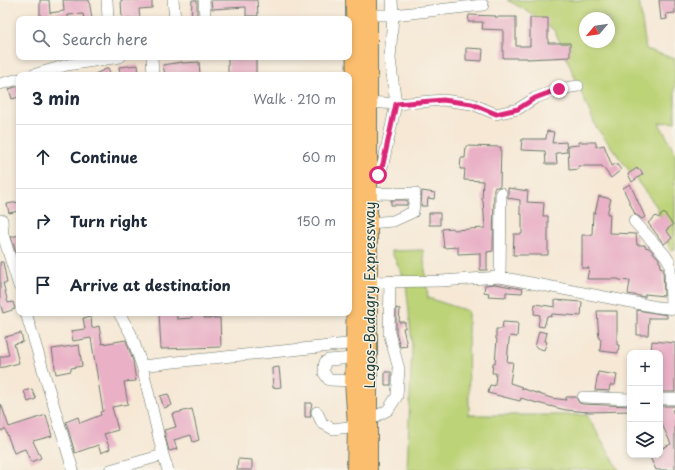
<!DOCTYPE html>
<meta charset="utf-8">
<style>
body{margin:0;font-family:"Playpen Sans",sans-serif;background:#f6f6f7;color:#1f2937}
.controls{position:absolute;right:12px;bottom:12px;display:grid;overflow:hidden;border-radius:8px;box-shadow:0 2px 6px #0003}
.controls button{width:36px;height:36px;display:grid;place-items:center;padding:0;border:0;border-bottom:1px solid #e0e1e3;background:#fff;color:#1f2937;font:20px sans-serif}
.compass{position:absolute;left:579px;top:12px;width:36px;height:36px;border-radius:50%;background:#fff;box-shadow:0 2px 6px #0003;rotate:241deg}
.stop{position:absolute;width:12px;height:12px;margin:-9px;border:3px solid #db2777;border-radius:50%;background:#fff}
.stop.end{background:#db2777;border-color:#fff;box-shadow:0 1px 4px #0008}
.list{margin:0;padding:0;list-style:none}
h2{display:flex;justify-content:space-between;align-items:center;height:52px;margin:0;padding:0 16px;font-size:17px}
h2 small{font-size:13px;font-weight:400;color:#747a83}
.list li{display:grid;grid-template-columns:26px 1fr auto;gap:12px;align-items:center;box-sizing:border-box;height:64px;padding:0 16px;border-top:1px solid #e0e1e3}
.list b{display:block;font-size:15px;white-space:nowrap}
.list em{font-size:13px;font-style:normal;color:#747a83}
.icon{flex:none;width:22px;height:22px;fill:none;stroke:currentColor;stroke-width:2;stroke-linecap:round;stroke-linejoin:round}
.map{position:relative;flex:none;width:675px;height:470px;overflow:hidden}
.search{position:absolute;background:#fff;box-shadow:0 2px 6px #0003;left:16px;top:16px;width:336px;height:44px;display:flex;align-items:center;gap:10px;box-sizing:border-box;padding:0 14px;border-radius:8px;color:#747a83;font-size:15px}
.panel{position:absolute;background:#fff;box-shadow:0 2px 6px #0003;left:16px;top:72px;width:336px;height:244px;border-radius:8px}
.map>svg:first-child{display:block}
</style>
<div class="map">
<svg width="675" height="470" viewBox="0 0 675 470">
<rect width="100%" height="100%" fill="#f7f3e8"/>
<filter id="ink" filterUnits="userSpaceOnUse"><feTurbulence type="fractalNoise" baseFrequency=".025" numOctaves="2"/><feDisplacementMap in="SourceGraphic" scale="8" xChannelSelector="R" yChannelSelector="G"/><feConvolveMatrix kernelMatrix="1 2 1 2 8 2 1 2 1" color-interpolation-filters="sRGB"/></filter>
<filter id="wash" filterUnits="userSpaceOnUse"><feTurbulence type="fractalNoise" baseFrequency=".012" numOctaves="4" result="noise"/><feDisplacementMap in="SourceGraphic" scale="16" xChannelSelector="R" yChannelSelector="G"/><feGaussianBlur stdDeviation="0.9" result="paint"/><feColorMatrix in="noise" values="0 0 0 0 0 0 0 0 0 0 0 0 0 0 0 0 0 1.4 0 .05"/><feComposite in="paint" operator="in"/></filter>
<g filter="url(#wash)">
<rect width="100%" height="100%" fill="#f6e8d5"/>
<path fill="#bdd378" stroke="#6e8856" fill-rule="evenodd" d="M 507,0 L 639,0 L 646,49 L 675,59 L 675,122 L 659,123 L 675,152 L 675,249 L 670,250 L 657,207 L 596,127 L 555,31 L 527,11 ZM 585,18 L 609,18 L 609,42 L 585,42 Z
M 423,250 L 428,298 L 468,311 L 469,415 L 587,415 L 619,470 L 407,470 L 412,344 L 406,282 L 391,251 Z"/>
<g id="blocks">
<path fill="#e9b0c6" d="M 40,0 L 49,0 L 50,13 L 64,11 L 63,0 L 89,0 L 92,19 L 84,19 L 83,14 L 68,15 L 68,19 L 40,19 Z
M 121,0 L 152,0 L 152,8 L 139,9 L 140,19 L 122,19 Z
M 192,0 L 197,0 L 197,19 L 191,19 Z
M 211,0 L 257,0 L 258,16 L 246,16 L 246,7 L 212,9 Z
M 659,0 L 675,0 L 675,13 L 666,14 L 667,19 L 661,20 Z
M 469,15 L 496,16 L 495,17 L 516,17 L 516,46 L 530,46 L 530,18 L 548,18 L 548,43 L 570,43 L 570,57 L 527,59 L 527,58 L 503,58 L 503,30 L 482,29 L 483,22 L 468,22 Z
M 466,48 L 483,49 L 482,61 L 466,60 Z
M 228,57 L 256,57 L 256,75 L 228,75 Z
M 182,62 L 182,63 L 199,62 L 200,75 L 165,75 L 163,65 Z
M 138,65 L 139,75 L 120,75 L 119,67 Z
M 108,68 L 111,75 L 93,75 Z
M 19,86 L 19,97 L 12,99 L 9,89 Z
M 547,131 L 554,132 L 552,143 L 566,142 L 567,152 L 556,153 L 557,164 L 546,164 L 545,151 L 521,150 L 522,139 L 546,139 Z
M 579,142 L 596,142 L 596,147 L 604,145 L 612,166 L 616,163 L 621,170 L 611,178 L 602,166 L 578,166 L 579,169 L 569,170 L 568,146 L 579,145 Z
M 466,146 L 501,147 L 500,186 L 494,188 L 493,251 L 487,252 L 487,270 L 480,270 L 480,253 L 458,254 L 458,247 L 444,248 L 442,229 L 453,228 L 453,230 L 485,228 L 483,200 L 482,200 L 483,181 L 464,180 L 465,169 L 460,169 L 461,158 L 465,158 Z
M 637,168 L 638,170 L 640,169 L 643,174 L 632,182 L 628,174 Z
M 630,184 L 645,217 L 642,219 L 635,214 L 623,188 Z
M 508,188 L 528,191 L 527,202 L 544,203 L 543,216 L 548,216 L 548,255 L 513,255 L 514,234 L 522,234 L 522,214 L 520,214 L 520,200 L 508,198 Z
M 422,191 L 435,193 L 434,199 L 428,198 L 427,206 L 421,206 Z
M 599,196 L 611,199 L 607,214 L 610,214 L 609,233 L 636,234 L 637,245 L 645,245 L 645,247 L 649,248 L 659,259 L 659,262 L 661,263 L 660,267 L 663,268 L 664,296 L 645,294 L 645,297 L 628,294 L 630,281 L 619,280 L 619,279 L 587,279 L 589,268 L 582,268 L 582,235 L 592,235 L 593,213 L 595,213 Z
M 391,200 L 407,200 L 407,205 L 391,205 Z
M 19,202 L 19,211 L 9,213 L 7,204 Z
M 429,213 L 440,213 L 440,225 L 429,225 Z
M 664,213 L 673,225 L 666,230 L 672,238 L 664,244 L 648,223 L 656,216 L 658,218 Z
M 19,235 L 19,263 L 11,237 Z
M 0,262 L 3,262 L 7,283 L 3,283 L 8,303 L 13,302 L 15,309 L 3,313 L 0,303 Z
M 495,284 L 523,289 L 522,293 L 506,292 L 506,297 L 488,296 L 489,293 L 484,292 L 485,285 Z
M 555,300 L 582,302 L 581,316 L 552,314 L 551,317 L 547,316 L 544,327 L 538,326 L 540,315 L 534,314 L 535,304 L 555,307 Z
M 396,308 L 400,309 L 399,322 L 405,322 L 405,328 L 403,328 L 407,346 L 400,347 L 396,332 Z
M 637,310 L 667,315 L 667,318 L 649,318 L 648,335 L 637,335 Z
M 597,311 L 617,311 L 617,345 L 619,345 L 618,353 L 600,351 L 601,338 L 599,339 Z
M 159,313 L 177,313 L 177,319 L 192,318 L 191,313 L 204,313 L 204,318 L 220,318 L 221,347 L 161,349 Z
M 91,317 L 92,328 L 99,326 L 102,344 L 126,340 L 133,361 L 136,381 L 124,382 L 128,404 L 112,407 L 118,430 L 104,434 L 110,449 L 101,453 L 98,445 L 75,453 L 66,422 L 78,417 L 80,423 L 101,415 L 100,412 L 103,411 L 91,338 L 73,341 L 71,331 L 85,329 L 83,318 Z
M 503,322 L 518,323 L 517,337 L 510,336 L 509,340 L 507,362 L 513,362 L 510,383 L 522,387 L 521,388 L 551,398 L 566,400 L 566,397 L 576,397 L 579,403 L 582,404 L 630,406 L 630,411 L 589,412 L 566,410 L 537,403 L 521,398 L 520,401 L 488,393 L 490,385 L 495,386 L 496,373 L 492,373 L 493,363 L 495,363 L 497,339 L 496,339 L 496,329 L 502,329 Z
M 539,331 L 547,333 L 545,341 L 547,342 L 544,350 L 535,347 Z
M 21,333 L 23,342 L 14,344 L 19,363 L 0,368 L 0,357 L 9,355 L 5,337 Z
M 652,341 L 675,343 L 675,392 L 660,392 L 660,353 L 651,353 Z
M 79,345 L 82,366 L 71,368 L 71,371 L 56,374 L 52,349 Z
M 279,367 L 281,387 L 273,388 L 272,368 Z
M 385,372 L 391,372 L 391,385 L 385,385 Z
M 598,372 L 617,375 L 615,385 L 610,385 L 609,391 L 595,390 Z
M 32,389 L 36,399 L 28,402 L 24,391 Z
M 168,394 L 172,405 L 164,408 L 160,396 Z
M 305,403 L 312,403 L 310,412 L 311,417 L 305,417 Z
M 1,404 L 9,427 L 46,415 L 52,436 L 33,441 L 41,458 L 31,462 L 25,449 L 14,453 L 5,429 L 0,431 Z
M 660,406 L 675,406 L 675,409 L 672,410 L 675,416 L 675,470 L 656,470 L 649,455 L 660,455 L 660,449 L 671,444 L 660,420 Z
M 192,409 L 199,440 L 193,442 L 191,435 L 174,440 L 177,449 L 169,451 L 164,430 L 176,427 L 172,414 Z
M 238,459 L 252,460 L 252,470 L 237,470 Z"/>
</g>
</g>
<g filter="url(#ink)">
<use href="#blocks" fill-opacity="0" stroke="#6a796c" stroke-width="1"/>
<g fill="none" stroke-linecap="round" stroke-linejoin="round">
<defs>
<path id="minor" d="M 107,0 L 108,19
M 173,0 L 175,19
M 204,0 L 205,19
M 369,15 L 393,15 L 483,5
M 152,57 L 153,75
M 33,75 L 67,65 L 120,57
M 0,84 L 19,79
M 369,102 L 396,104 L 443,100 L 472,104 L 496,114 L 518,109 L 535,98 L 559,89 L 578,86
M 369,179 L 378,175 L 383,164 L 396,104 L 390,59 L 393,15 L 392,0
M 2,220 L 3,235 L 19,286
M 634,221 L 665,255 L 670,263 L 671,308
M 369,223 L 393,221 L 413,212 L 415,193 C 399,194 385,193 369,193
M 500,277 L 501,193
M 369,282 L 441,281 L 500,277 L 657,307 L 675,309
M 26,313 L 73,470
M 119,313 L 131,334 L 142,366 L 163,455 L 168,470
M 142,366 C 212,357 283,352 354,343
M 324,367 L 325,362 L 328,360 L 354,358
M 324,373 L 329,380 L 353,381
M 583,397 L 630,399
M 660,399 L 675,399
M 317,412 L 322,423 L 333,429 L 356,426
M 369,420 L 388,410 L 397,396 L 399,369 L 389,333 L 390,281
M 110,470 L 163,455"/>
<path id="highway" d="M 354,0 L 356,201 L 354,358 L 353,381 L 356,426 L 355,470
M 369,470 L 369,0"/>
</defs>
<use href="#minor" stroke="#6a796c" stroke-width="12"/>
<use href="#highway" stroke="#6a796c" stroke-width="18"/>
<use href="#minor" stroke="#fff" stroke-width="11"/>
<use href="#highway" stroke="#fbbe6e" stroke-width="16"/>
</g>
</g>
<g fill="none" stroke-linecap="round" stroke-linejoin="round" filter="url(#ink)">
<path stroke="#db2777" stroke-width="5" d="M 378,175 L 383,164 L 396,104 L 443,100 L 472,104 L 496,114 L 518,109 L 535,98 L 559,89"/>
</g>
<g text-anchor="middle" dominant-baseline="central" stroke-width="3" stroke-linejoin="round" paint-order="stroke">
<g font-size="14" fill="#1f3d34" stroke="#f7f3e8">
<text transform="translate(369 295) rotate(-90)">Lagos-Badagry Expressway</text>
</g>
</g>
</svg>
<div class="controls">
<button>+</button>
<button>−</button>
<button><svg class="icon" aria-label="layers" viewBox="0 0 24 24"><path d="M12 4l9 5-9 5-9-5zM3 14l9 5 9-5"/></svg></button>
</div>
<svg class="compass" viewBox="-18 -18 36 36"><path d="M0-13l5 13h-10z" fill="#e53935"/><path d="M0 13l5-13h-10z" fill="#747a83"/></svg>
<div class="stop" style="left:378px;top:175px"></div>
<div class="stop end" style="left:559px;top:89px"></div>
<div class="search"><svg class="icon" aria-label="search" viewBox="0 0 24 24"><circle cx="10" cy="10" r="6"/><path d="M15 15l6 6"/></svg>Search here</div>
<section class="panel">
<h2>3 min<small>Walk · 210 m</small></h2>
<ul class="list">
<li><svg class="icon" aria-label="ahead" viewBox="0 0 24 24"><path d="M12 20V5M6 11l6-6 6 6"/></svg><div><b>Continue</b></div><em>60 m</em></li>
<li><svg class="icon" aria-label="right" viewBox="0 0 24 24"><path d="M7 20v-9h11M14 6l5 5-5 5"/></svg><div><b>Turn right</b></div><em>150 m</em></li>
<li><svg class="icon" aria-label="arrive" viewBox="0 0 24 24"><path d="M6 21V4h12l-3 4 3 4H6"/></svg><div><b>Arrive at destination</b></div></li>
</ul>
</section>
</div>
